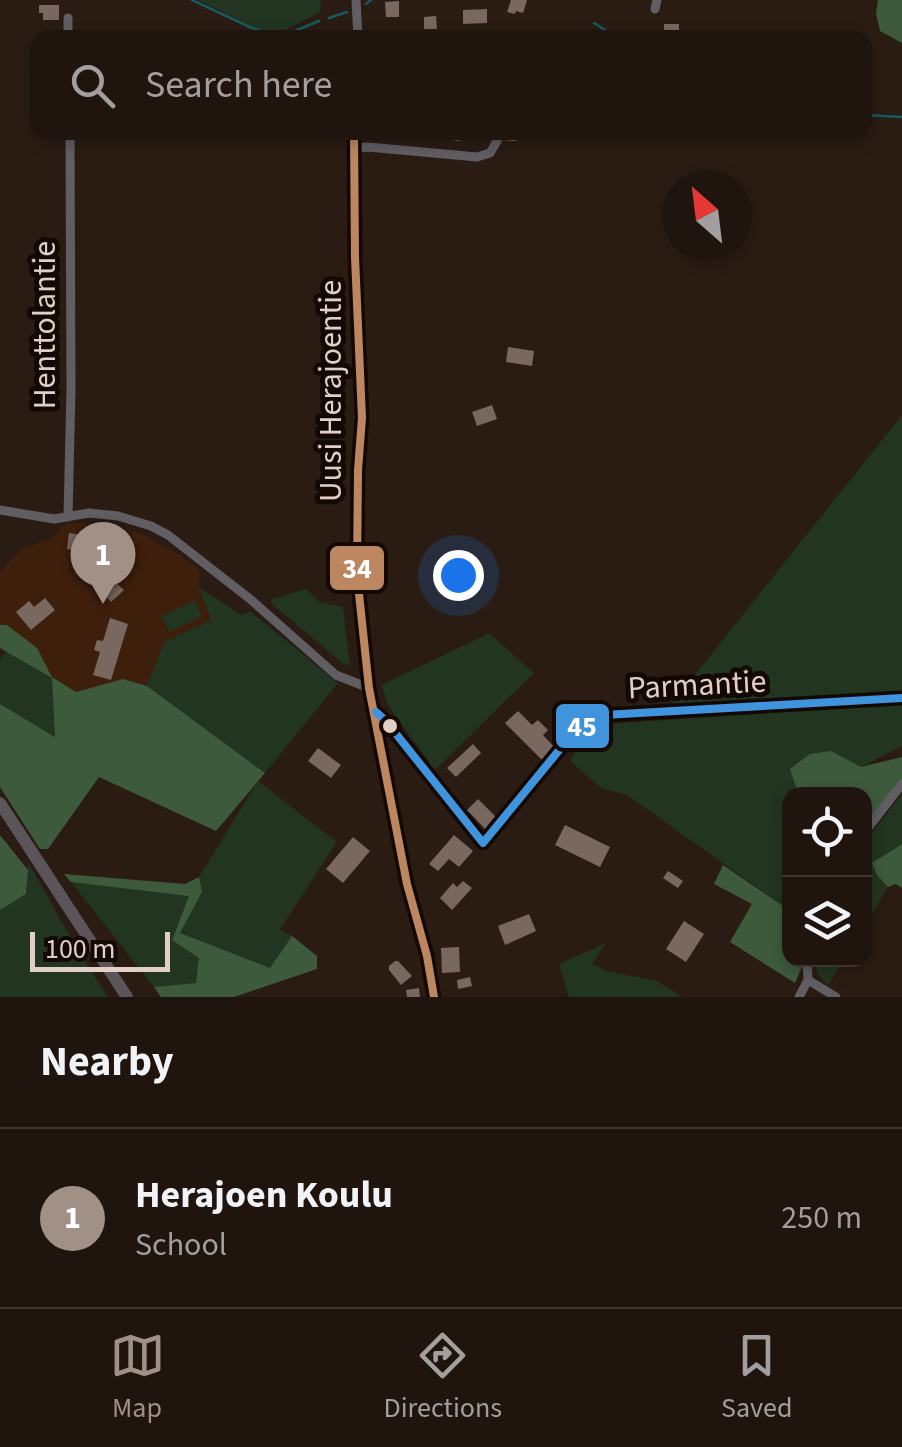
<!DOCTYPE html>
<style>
body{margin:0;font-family:"Source Sans 3",sans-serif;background:#2d221c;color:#f1f3f6}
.controls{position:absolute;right:30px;bottom:30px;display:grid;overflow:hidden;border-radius:20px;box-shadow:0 5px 15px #0003}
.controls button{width:90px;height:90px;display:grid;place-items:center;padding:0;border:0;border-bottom:2px solid #3d342e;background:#20150e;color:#f1f3f6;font:50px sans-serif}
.compass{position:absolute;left:662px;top:170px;width:90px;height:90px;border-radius:50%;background:#20150e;box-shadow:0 5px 15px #0003;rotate:332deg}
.scale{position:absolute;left:30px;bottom:25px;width:140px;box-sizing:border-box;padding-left:10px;border:5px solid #e1cec4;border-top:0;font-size:28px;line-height:35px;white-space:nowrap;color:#e1cec4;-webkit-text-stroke:8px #130803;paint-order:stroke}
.you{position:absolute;left:458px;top:575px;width:35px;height:35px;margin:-25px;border:8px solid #fff;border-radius:50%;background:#1a73e8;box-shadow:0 0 0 15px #1a73e833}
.badge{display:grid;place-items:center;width:65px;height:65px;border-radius:50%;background:#a19086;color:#fff;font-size:32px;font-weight:700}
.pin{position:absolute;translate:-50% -82px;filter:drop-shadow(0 2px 5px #0008)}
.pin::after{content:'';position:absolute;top:52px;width:35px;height:30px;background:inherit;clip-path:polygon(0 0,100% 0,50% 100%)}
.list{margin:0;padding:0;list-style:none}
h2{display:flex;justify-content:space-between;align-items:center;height:130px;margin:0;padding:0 40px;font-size:42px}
h2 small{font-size:32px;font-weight:400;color:#a29f9e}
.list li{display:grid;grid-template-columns:65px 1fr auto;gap:30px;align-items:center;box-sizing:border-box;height:180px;padding:0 40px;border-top:2px solid #3d342e}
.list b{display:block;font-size:38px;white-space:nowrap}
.list p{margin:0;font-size:32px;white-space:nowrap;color:#a29f9e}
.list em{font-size:32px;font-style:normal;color:#a29f9e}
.icon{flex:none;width:55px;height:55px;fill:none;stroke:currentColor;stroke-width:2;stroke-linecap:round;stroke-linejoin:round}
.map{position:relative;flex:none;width:902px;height:997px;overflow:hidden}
.search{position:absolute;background:#20150e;box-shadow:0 5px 15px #0003;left:30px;right:30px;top:30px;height:110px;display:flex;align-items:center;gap:25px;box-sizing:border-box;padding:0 35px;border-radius:20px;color:#a29f9e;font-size:38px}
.sheet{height:310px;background:#20150e}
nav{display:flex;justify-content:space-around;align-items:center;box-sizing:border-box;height:140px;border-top:2px solid #3d342e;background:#20150e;font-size:28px;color:#a29f9e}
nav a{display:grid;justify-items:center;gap:5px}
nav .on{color:#a19086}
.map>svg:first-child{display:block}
</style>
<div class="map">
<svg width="902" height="997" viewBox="0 0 902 997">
<rect width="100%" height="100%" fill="#2a1c13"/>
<path fill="#3e1f0c" d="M 68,523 L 107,525 L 141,533 L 178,554 L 199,570 L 199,588 L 211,620 L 165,642 L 147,686 L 123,679 L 76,692 L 52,677 L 36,648 L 7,625 L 0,625 L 0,572 L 21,549 L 51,539 Z"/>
<path fill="#223520" d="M 198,0 L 321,0 L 320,12 L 277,34 L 253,27 Z
M 902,415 L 902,691 L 671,705 Z
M 199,588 L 242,615 L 250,611 L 338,683 L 265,773 L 147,686 L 164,642 L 211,620 Z
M 306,589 L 319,602 L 343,607 L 350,666 L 342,663 L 271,603 L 272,599 Z
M 195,600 L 202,616 L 169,632 L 162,616 Z
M 489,633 L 534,673 L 435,770 L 387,704 L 382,685 Z
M 6,651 L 52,677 L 56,738 L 0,704 L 0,660 Z
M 902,704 L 902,746 L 861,767 L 796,787 L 806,794 L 790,794 L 789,910 L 627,795 L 601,788 L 570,761 L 587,733 L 608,724 Z
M 258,781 L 337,842 L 280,929 L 292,936 L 270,968 L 179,933 L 202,892 L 199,877 Z
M 902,794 L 902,844 L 893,849 L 877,875 L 888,887 L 865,925 L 864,843 Z
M 28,862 L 75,945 L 108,997 L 0,997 L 0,910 L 26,894 Z
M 71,882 L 190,895 L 172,940 L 200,958 L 196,983 L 154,987 Z
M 606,943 L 592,964 L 607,971 L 656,981 L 683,997 L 569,997 L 559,964 Z
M 815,960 L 844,960 L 828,985 C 819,977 815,972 815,960 Z"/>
<path fill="#3d5b3c" d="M 878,0 L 902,0 L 902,43 L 880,31 L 876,13 Z
M 0,625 L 7,625 L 37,648 L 52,677 L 76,692 L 123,679 L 147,686 L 265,773 L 216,831 L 99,777 L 48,849 L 40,849 L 0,787 L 0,704 L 55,737 L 52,678 L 0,648 Z
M 831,751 L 861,767 L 902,757 L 902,781 L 865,831 L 864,794 L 806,794 L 796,787 L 790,769 L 810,754 Z
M 0,835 L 28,870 L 26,894 L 0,910 Z
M 902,844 L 902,888 L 896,884 L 888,887 L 877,875 L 872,863 Z
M 723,865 L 789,910 L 790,959 L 805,960 L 795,983 L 730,942 L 752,904 L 714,884 Z
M 64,874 L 185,884 L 199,877 L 202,892 L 180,933 L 270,968 L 292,936 L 317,956 L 317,969 L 234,997 L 161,997 L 154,987 L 196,983 L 199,958 L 172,940 L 189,896 L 71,882 Z"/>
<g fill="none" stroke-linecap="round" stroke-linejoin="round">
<path stroke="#165a5f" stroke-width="2.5" d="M 192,0 L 252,28 L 280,37 L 319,21
M 366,4 L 371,0
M 329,18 L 347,12
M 594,23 L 618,38
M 864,115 L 902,117"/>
</g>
<path fill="#78685f" d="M 511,0 L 527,0 L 523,13 L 516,11 L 515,14 L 507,12 Z
M 399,1 L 399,17 L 386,17 L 385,2 Z
M 39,5 L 59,5 L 59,20 L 43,20 L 43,13 L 39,13 Z
M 487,9 L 487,23 L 463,24 L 463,10 Z
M 436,16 L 437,29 L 424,29 L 424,17 Z
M 664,24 L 679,24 L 679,38 L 664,38 Z
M 392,132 L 411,132 L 410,139 L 392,138 Z
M 445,132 L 472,132 L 472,138 L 460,137 L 460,141 L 444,139 Z
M 501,132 L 517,132 L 516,141 L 501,140 Z
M 508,347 L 534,351 L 532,366 L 506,362 Z
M 492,405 L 497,419 L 477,426 L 472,412 Z
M 69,533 L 90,536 L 89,541 L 109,544 L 110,542 L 115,543 L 129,554 L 119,567 L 113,562 L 108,569 L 103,565 L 82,562 L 83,552 L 67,549 Z
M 113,580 L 124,590 L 111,602 L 101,591 Z
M 45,598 L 55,610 L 31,630 L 16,612 L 29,601 L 34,607 Z
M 110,618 L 128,624 L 111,680 L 93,675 L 100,652 L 94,650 L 97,640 L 103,641 Z
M 518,711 L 532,725 L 538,720 L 548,730 L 543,735 L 556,749 L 543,761 L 505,723 Z
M 473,744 L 481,753 L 456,777 L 447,768 Z
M 318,748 L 341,765 L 331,778 L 308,761 Z
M 478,799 L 499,820 L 487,831 L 467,810 Z
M 565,825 L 610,847 L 600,867 L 555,845 Z
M 454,835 L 473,851 L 459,867 L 449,859 L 438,871 L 429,864 Z
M 353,837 L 370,851 L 343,883 L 326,869 Z
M 668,871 L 683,881 L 678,888 L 663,878 Z
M 463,881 L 472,888 L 452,910 L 440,898 L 453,883 L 457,887 Z
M 529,914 L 536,931 L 505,945 L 498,926 Z
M 684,921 L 704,934 L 686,962 L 666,949 Z
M 459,947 L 460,972 L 442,973 L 441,948 Z
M 395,961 L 398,961 L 412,976 L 401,985 L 389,970 L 389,966 Z
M 470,977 L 472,986 L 458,989 L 457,980 Z
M 419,988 L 420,997 L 407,997 L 406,990 Z"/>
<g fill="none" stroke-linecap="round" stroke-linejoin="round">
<path stroke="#605d63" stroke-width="9" d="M 356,0 L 358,38
M 655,9 L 657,0
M 68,18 L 68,38
M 448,38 L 504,35 L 504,38
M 354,132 L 355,257 L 362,418 L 358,470 L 357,575 L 369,688 L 407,884 L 427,956 L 434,997
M 354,148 L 368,147 L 477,157 L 490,153 L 497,141 L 498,132
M 0,510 L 54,519 L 89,513 L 118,516 L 151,526 L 168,535 L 250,599 L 336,675 L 369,688
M 68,517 L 71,389 L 70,132
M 374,711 L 385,720 L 483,843 L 574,732 L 590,721 L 604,715 L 902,698
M 864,833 L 902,784
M 808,980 L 836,997
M 799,997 L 808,980 L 807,959"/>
<path stroke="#5b5459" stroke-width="12" d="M 0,803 L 127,997"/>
<defs>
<path id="bus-1" d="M 354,132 L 355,257 L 362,418 L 358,470 L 357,575 L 369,688 L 407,884 L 427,956 L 434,997"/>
<path id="bus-2" d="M 376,712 L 385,720 L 483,843 L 574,732 L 590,721 L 604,715 L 902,698"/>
</defs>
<use href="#bus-1" stroke="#130803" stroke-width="15"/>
<use href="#bus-2" stroke="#130803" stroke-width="15"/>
<use href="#bus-1" stroke="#bb8660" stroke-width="8"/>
<use href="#bus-2" stroke="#4094de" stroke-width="8"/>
</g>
<circle fill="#e1cec4" stroke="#130803" stroke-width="4" cx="390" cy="726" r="9"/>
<g text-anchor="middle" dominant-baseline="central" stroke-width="10" stroke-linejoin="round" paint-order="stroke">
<g font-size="32" fill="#e1cec4" stroke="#130803">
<text transform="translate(45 325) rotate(-90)">Henttolantie</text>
<text transform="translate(331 391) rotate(-90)">Uusi Herajoentie</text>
<text transform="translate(697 685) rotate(-3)">Parmantie</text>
</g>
</g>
<g stroke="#130803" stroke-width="4">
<rect x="328" y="544" width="58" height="48" rx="10" fill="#bb8660"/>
<rect x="554" y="702" width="57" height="48" rx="10" fill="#4094de"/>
</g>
<g font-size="28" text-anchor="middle" font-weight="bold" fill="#fff">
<text x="357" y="578">34</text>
<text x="582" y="736">45</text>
</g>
</svg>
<div class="controls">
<button><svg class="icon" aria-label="locate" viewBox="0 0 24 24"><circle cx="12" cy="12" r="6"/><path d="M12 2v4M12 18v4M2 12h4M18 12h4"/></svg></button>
<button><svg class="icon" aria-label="layers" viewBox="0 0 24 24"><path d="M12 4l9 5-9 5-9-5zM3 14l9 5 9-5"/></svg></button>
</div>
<svg class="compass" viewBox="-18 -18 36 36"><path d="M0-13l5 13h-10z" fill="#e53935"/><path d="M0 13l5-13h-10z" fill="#a29f9e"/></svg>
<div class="scale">100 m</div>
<div class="you"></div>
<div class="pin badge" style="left:103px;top:604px">1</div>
<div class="search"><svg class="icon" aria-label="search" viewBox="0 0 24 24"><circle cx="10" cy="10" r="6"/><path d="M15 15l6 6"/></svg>Search here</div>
</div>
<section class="sheet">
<h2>Nearby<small></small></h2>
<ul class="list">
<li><span class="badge">1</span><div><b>Herajoen Koulu</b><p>School</p></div><em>250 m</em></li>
</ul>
</section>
<nav>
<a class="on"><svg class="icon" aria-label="map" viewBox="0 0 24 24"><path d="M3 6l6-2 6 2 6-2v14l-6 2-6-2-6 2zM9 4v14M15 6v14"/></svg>Map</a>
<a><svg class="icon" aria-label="directions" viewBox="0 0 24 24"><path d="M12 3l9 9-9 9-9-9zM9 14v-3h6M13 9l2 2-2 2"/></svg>Directions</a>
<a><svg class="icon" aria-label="saved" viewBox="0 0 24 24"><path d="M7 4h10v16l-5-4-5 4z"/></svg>Saved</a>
</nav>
